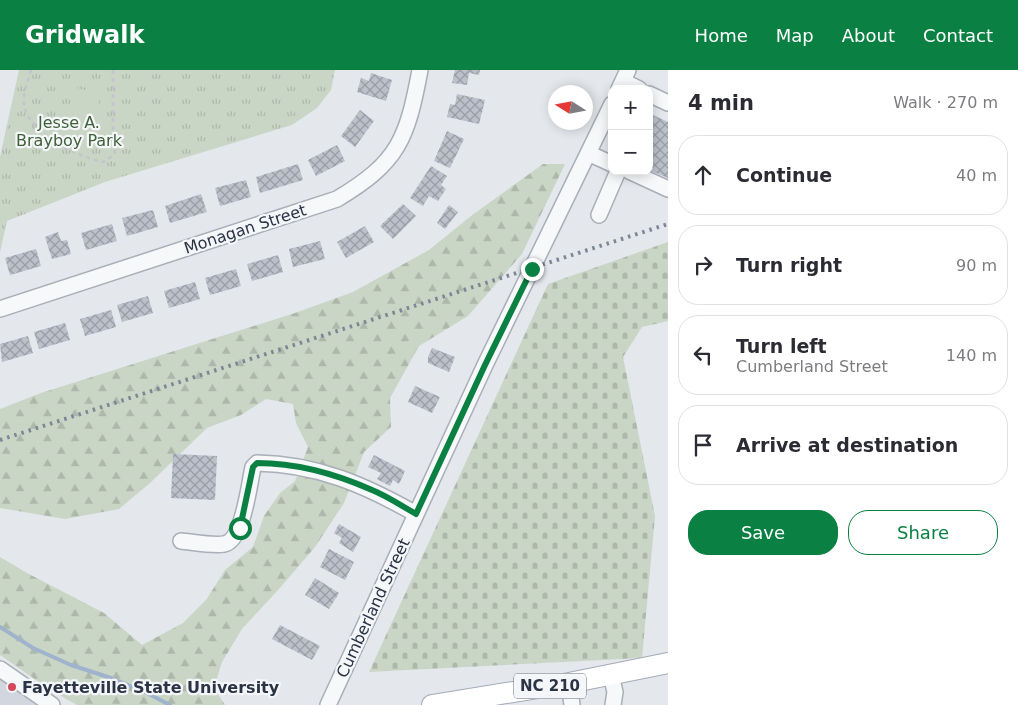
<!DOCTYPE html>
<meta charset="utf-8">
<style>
body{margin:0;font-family:"DejaVu Sans",sans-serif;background:#f7f7f7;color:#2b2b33}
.controls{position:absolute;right:15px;top:15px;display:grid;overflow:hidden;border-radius:10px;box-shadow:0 2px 12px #0003}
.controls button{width:45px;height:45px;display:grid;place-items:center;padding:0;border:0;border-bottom:1px solid #e1e1e2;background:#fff;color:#2b2b33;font:25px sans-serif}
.compass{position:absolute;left:548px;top:15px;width:45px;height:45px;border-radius:50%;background:#fff;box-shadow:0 2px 12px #0003;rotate:281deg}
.stop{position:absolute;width:15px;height:15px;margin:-11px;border:4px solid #0b8043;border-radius:50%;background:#fff}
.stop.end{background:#0b8043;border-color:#fff;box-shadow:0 1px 5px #0008}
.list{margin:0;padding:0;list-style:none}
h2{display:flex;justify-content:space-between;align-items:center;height:65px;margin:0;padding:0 20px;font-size:21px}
h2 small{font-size:16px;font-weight:400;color:#7c7c81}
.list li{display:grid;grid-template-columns:32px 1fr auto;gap:15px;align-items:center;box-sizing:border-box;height:80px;margin:0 10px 10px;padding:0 10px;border:1px solid #e1e1e2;border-radius:20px}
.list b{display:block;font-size:19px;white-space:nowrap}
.list p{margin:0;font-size:16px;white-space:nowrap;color:#7c7c81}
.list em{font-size:16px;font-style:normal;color:#7c7c81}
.actions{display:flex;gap:10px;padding:15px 20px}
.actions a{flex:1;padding:11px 0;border:1px solid #0b8043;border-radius:20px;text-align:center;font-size:18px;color:#0b8043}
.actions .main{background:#0b8043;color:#fff}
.icon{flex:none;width:28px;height:28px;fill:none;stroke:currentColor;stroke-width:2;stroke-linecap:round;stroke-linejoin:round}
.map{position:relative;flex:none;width:668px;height:635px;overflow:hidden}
header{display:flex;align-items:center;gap:30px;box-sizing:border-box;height:70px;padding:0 25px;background:#0b8043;color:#fff}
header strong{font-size:24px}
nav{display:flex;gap:28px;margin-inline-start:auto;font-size:18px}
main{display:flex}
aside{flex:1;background:#fff}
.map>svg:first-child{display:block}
</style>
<header>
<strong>Gridwalk</strong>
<nav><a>Home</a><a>Map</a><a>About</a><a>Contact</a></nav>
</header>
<main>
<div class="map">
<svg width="668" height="635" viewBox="0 0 668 635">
<defs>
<pattern id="grass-tufts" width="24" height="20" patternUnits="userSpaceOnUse" patternTransform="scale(1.25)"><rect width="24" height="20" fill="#c9d6c5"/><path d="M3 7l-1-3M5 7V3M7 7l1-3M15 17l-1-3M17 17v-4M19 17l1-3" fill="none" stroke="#adb8ab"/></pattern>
<pattern id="forest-firs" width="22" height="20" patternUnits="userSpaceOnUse" patternTransform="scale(1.25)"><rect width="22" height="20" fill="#c9d6c5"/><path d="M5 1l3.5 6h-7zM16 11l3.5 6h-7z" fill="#adb8ab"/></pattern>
<pattern id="cemetery-stones" width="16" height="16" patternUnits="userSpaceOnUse" patternTransform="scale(1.25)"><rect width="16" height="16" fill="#c9d6c5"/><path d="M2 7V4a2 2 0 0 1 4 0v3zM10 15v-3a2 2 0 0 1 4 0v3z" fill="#adb8ab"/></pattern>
<pattern id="building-cross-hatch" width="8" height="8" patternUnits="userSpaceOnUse" patternTransform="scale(1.25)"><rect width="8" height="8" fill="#bbc0ca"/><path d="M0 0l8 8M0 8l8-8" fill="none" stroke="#989da6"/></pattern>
</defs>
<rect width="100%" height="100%" fill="#e4e7ec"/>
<path fill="#d2d6de" d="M 0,600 L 50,635 L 0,635 Z"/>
<path fill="url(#grass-tufts)" d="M 19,0 L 335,0 L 331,20 L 317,38 L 292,55 L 105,112 L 7,151 L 0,182 L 0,87 Z"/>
<path fill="url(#forest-firs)" d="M 543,94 L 565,94 L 522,184 L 468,246 L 419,276 L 390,328 L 391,357 L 364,382 L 344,433 L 315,477 L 279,519 L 242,559 L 222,592 L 214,618 L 225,635 L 77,635 L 49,619 L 0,585 L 0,487 L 27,503 L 104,543 L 142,575 L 183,553 L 206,530 L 225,500 L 253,477 L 264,446 L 280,423 L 295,411 L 308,377 L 296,353 L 293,334 L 266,329 L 241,345 L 207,358 L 150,413 L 119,439 L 65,449 L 0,438 L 0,339 L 41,323 L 295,243 L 353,222 L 429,180 L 471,146 Z"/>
<path fill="url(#cemetery-stones)" d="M 668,172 L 668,251 L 642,257 L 623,287 L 655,446 L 642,588 L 369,602 L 548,214 Z"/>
<path fill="#c9d6c5" d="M 76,18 L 101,24 L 89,75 L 65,69 Z"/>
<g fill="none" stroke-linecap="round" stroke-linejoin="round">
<path stroke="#9fb4cc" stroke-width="4" d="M 0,557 L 33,578 L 71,595 L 111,608 L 145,622 L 170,635"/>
</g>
<path fill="url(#building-cross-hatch)" d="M 455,0 L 480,0 L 479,5 L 469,3 L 467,15 L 452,13 Z
M 371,3 L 392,10 L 386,31 L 357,22 L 361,8 L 369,11 Z
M 457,24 L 485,30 L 479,54 L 447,47 L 450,34 L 455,35 Z
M 360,40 L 374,51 L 355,77 L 341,66 Z
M 653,45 L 668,52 L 668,108 L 649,100 L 649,54 Z
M 447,61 L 464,69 L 450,98 L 434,91 Z
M 337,75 L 345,91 L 316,106 L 308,90 Z
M 298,94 L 303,110 L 260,123 L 256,107 Z
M 431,96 L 447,106 L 441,115 L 446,119 L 438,131 L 429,126 L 423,136 L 410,128 Z
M 246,110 L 251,127 L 220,136 L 215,118 Z
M 201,124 L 207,142 L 170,153 L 165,136 Z
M 403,134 L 416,146 L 393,169 L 380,156 Z
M 449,135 L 458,142 L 445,159 L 437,153 Z
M 153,140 L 158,157 L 127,166 L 122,148 Z
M 112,154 L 117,171 L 86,180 L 81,163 Z
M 365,156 L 374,172 L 346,188 L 337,172 Z
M 58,162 L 61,171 L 67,170 L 71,184 L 52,189 L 45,167 Z
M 320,171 L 325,189 L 293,197 L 289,179 Z
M 36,179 L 41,196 L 10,205 L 5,188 Z
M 278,185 L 283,202 L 252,211 L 247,194 Z
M 236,199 L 241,216 L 210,225 L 205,208 Z
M 195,212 L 200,229 L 169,238 L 164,221 Z
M 148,226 L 153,243 L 122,252 L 117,235 Z
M 111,240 L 116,257 L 85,266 L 80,249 Z
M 65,253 L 70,270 L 39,279 L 34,262 Z
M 28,266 L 33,283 L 2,292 L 0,274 Z
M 432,278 L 455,287 L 449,302 L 428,293 L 428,287 Z
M 415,316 L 440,327 L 432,343 L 408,332 Z
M 173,384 L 217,386 L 215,430 L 171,428 Z
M 374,385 L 405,401 L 399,414 L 393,410 L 390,416 L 377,409 L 381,403 L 368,397 Z
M 339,454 L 361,467 L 353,482 L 339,473 L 342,468 L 334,463 Z
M 329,479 L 354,492 L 345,510 L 320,497 Z
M 315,508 L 339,523 L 329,539 L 305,525 Z
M 280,555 L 320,576 L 312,590 L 272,569 Z"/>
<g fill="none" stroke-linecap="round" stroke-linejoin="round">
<defs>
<path id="minor" d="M 623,11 L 639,19
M 619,19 L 628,0
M 649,24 L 668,33
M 588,83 L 612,94
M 629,101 L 668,119
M 599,145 L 618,101
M 0,239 L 337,129 C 399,92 407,69 420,0
M 181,471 C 192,472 213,476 224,474 C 243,471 249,415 253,397 L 257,393 C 317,394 365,415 416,444
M 0,599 L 52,635
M 611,605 L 615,622 L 613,635
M 569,613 L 572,635
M 328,635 L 485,295 L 612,34"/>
<path id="major" d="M 432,635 L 569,613 L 668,593"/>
</defs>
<use href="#minor" stroke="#a9aeb7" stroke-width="18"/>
<use href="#major" stroke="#a3abb8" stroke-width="22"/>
<path stroke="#c2c5cb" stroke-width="2.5" stroke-dasharray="4 4" stroke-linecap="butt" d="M 31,0 C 28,11 23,23 24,34 C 27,63 77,86 102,92 L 106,91 L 115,83 L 113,61 L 113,0"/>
<use href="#minor" stroke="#f7f8fa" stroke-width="15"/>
<use href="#major" stroke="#fff" stroke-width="20"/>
<path stroke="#7d8696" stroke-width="4" stroke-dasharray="2.5 5" stroke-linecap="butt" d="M 0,370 L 668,154"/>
</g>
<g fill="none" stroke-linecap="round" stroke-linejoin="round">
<path stroke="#0b8043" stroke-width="6" d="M 240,458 L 253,397 L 257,393 C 296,393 336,404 372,420 C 387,426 402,436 416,444 L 485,295 L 532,199"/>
</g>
<circle fill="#d1495b" stroke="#f4f6f9" stroke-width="2" cx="12" cy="617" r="5"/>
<g text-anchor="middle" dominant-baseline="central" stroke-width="4.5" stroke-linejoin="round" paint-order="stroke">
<rect fill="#f4f6f9" stroke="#676e7b" stroke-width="1" x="514" y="603.5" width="72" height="25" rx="4"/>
<g font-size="15" font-weight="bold" fill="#2b3445">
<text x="550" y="616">NC 210</text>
</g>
<g font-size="16" fill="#3f6138" stroke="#f4f6f9">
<text x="69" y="52">Jesse A.<tspan x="69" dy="18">Brayboy Park</tspan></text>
</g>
<g font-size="16" fill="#2b3445" stroke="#f4f6f9">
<text transform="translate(245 159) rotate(-18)">Monagan Street</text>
<text transform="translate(373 538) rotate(-65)">Cumberland Street</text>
</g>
<g font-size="16" font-weight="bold" fill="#2b3445" stroke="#f4f6f9" text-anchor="start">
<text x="22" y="617">Fayetteville State University</text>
</g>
</g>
</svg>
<div class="controls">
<button>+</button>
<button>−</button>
</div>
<svg class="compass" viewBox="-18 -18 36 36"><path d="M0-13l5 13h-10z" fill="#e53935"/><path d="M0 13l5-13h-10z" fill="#7c7c81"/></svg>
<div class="stop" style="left:240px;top:458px"></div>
<div class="stop end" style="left:532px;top:199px"></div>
</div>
<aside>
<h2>4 min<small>Walk · 270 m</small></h2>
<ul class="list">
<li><svg class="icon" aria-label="ahead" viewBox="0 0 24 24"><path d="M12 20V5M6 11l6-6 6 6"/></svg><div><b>Continue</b></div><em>40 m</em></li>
<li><svg class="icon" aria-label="right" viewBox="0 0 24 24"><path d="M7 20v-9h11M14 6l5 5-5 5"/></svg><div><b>Turn right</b></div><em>90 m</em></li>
<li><svg class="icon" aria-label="left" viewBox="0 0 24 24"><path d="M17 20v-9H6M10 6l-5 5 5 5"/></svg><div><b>Turn left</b><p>Cumberland Street</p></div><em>140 m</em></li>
<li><svg class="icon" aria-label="arrive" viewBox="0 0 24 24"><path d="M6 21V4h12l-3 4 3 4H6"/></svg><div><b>Arrive at destination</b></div></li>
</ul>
<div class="actions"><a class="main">Save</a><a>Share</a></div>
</aside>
</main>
